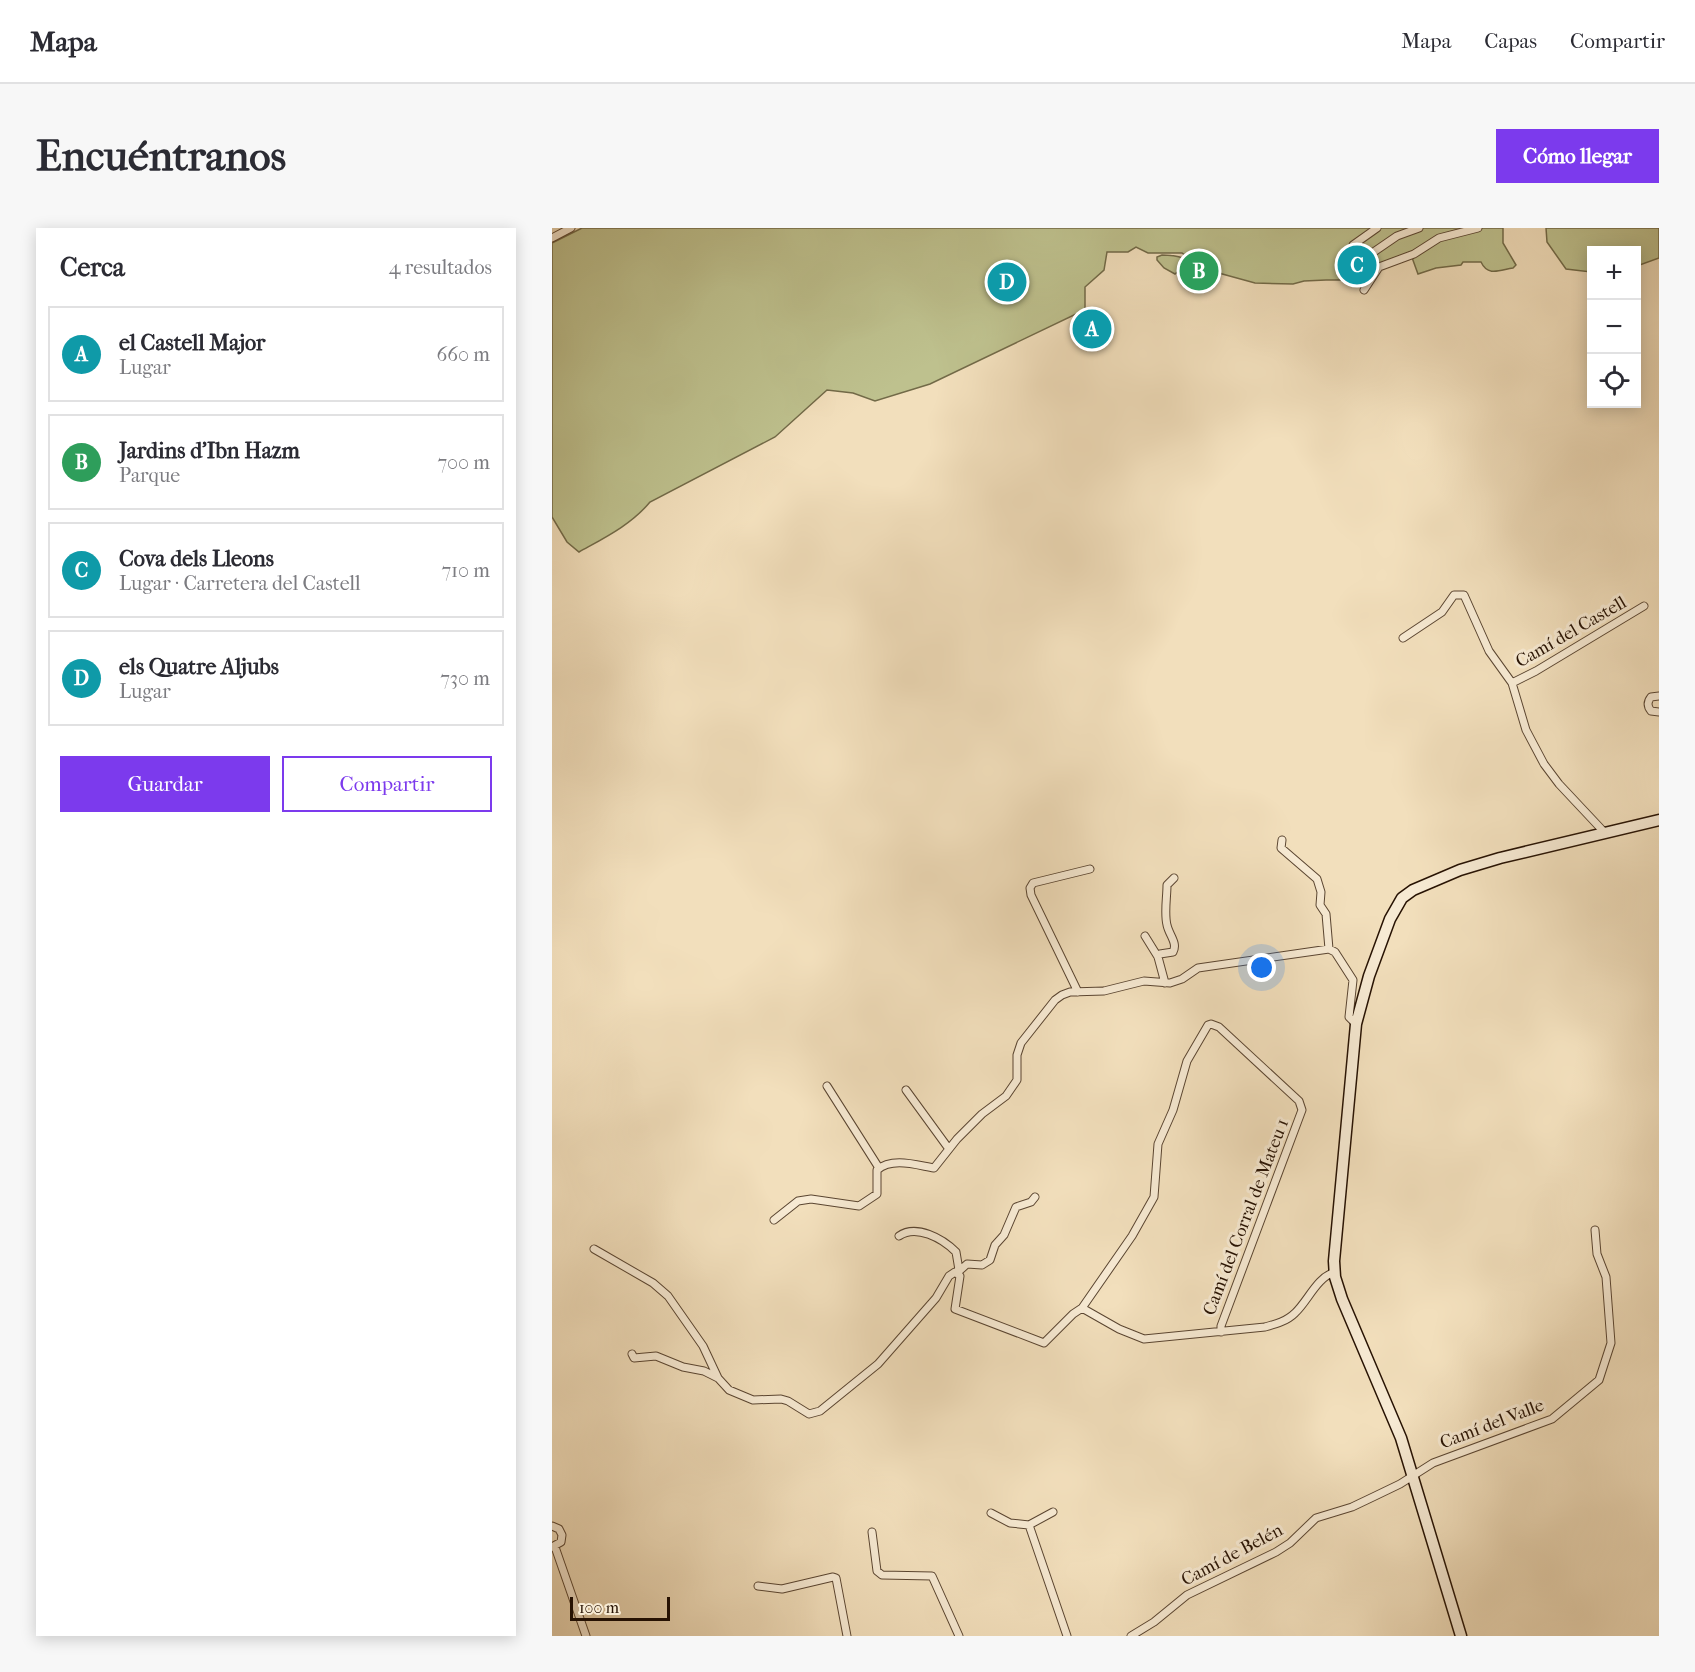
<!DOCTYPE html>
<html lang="es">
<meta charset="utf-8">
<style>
body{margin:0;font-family:"IM FELL French Canon",serif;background:#f7f7f7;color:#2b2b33}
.controls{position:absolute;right:18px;top:18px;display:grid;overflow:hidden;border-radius:0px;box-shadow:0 3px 15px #0003}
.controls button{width:54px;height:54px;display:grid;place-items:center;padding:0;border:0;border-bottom:2px solid #e1e1e2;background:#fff;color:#2b2b33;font:30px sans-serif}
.scale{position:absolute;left:18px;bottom:15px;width:100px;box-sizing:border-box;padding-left:6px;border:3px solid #271203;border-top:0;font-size:16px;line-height:21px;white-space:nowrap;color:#271203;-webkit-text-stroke:4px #f7ead3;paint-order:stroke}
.you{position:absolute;left:710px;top:740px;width:21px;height:21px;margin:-15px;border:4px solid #fff;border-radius:50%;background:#1a73e8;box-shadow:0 0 0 9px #1a73e833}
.badge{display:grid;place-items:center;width:39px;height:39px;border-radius:50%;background:#7c3aed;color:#fff;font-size:20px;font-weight:700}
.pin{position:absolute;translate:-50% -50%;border:3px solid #fff;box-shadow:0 2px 6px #0006}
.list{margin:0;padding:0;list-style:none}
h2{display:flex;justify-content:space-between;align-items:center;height:78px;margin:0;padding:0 24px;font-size:26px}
h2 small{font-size:20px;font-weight:400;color:#7c7c81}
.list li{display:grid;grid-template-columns:39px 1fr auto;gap:18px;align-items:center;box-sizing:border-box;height:96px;margin:0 12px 12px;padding:0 12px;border:2px solid #e1e1e2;border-radius:0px}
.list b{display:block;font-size:22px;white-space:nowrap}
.list p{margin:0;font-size:20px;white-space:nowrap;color:#7c7c81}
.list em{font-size:20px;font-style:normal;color:#7c7c81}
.actions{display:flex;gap:12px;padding:18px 24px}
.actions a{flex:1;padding:14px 0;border:2px solid #7c3aed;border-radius:0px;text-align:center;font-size:21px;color:#7c3aed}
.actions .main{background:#7c3aed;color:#fff}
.icon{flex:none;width:33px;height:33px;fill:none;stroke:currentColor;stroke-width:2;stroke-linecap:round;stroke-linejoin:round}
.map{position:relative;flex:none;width:1107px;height:1408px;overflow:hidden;border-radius:0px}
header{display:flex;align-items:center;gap:36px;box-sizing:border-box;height:84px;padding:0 30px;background:#fff;border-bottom:2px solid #e1e1e2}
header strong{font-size:28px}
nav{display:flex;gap:33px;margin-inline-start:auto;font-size:21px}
.intro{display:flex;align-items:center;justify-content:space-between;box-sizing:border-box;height:144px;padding:0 36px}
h1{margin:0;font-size:42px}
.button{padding:15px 27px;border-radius:0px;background:#7c3aed;color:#fff;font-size:21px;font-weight:700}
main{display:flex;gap:36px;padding:0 36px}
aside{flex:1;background:#fff;border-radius:0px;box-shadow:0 3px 15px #0003}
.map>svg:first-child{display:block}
</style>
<header>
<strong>Mapa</strong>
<nav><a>Mapa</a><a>Capas</a><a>Compartir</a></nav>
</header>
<div class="intro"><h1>Encuéntranos</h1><a class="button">Cómo llegar</a></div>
<main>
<aside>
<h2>Cerca<small>4 resultados</small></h2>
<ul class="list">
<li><span class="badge" style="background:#0f9aa8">A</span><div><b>el Castell Major</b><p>Lugar</p></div><em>660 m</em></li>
<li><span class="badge" style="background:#2e9e5b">B</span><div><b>Jardins d'Ibn Hazm</b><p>Parque</p></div><em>700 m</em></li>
<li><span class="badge" style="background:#0f9aa8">C</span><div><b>Cova dels Lleons</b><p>Lugar · Carretera del Castell</p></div><em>710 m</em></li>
<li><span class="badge" style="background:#0f9aa8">D</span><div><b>els Quatre Aljubs</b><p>Lugar</p></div><em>730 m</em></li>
</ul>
<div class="actions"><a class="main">Guardar</a><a>Compartir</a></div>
</aside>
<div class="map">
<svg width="1107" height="1408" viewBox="0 0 1107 1408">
<rect width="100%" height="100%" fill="#f2dfbc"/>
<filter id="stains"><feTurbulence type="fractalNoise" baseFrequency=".00333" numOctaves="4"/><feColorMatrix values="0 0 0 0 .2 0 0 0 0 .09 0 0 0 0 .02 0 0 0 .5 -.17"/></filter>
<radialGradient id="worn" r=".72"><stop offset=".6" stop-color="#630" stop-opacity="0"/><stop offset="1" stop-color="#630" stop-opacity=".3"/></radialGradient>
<path fill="#bec18e" stroke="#726a48" stroke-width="1.5" d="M 30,0 L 951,0 L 951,15 L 964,37 L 961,40 C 948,42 936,49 929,34 L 911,34 L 909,37 L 884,40 L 866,46 L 858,24 L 824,37 L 815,50 L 809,55 L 802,52 L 774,52 L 752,53 L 741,56 L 703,55 L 663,44 L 647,37 L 630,25 L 596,25 L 584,19 L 576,24 L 555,24 L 552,42 L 533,59 L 533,86 L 524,86 L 378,156 L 323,173 L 301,165 L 275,162 L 223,209 L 98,274 C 79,297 52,310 27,324 L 15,314 L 0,289 L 0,15 Z
M 994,0 L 1107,0 L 1107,30 L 1085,38 L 1084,22 L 1040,22 L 1039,44 L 1014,41 L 995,14 Z
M 610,27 C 633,27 641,35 661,45 L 657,52 L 659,56 L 657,58 L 632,38 L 623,46 L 612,40 L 605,32 L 605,29 Z"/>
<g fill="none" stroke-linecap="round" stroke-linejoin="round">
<defs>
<path id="minor" d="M 825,0 L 801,17 L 799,23 L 802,31 L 813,30 L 845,8 L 867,0
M 0,10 L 19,0
M 812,62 L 827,39 L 862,26 L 887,10 L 926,0
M 851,410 L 890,384 L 902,367 L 912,367 L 937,423 L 960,455 L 974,502 L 992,536 L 1007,556 L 1053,605
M 960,455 L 984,443 L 1092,378
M 1107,468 L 1099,469 C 1095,474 1095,478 1099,483 L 1107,484
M 730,612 L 729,620 L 765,651 L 769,664 L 768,677 L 774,686 L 777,721
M 593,708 L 606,729 L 613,755
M 606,729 L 608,726 L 621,724 C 626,715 617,707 615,697 C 612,685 615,670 615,657 L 622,650
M 526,764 L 479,667 L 478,660 L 481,655 L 538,641
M 275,858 L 327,940
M 354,862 L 397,921
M 222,992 L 246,973 L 259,971 L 307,978 L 325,966 L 325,942 C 340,929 364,937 382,940 L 405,911 L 430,886 L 454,868 L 465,852 L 465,827 L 469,815 L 503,772 L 510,767 L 518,764 L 552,763 L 592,753 L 618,755 L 630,751 L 646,740 L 777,721 L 783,724 L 801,752 L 797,789 L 804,796
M 347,1008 C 364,996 390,1010 404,1024 L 407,1042
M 42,1021 L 101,1055 L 116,1068 L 151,1118 L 166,1150 L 177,1162 L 201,1172 L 229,1171 L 236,1173 L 257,1186 L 268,1183 L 326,1136 L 384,1070 L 397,1048 L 403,1044 L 408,1048 L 403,1081 L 492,1115 L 521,1086 L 530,1080 L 580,1008 L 602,969 L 606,916 L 621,882 L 635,833 L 656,797 L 659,796 L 667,799 L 747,873 L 750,882 L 669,1098 L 669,1104
M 405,1045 L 415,1036 L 430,1037 L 438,1032 L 443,1017 L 452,1007 L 464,979 L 479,974 L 483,969
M 530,1080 L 567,1101 L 592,1111 L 713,1099 C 724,1096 735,1093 743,1085 C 756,1073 765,1049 783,1044
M 80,1126 L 82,1130 L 104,1128 L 131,1139 L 152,1143 L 166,1150
M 501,1284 L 477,1297 L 515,1408
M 439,1285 L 458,1295 L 477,1297
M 0,1298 L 7,1301 L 10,1307 L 9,1314 L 0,1319
M 320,1304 L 325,1343 L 330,1347 L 380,1348 L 407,1408
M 3,1319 L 34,1408
M 206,1358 L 230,1361 L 281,1349 L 284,1350 L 295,1408
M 579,1408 L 602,1394 L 635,1367 L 724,1324 L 738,1315 L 764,1290 L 800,1279 L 821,1269 L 848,1256 L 881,1235 L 1000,1191 L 1047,1152 L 1059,1115 L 1054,1049 L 1045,1026 L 1043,1002"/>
<path id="secondary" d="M 909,1408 L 849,1210 L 790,1071 L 783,1049 L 782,1033 L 804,796 L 817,748 L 838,691 L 850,670 L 861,662 L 908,642 L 948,630 L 1107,592"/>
</defs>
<use href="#minor" stroke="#5a4531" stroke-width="9"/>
<use href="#secondary" stroke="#271203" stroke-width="13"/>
<use href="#minor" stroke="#f7ead3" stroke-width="7"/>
<use href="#secondary" stroke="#f7ead3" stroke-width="10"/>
</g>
<g text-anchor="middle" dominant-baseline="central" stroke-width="6" stroke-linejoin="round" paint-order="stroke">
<g font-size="18" fill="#271203" stroke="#f7ead3">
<text transform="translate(1019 404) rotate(-30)">Camí del Castell</text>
<text transform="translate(694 989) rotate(-69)">Camí del Corral de Mateu 1</text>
<text transform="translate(940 1196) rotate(-21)">Camí del Valle</text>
<text transform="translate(680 1327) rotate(-28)">Camí de Belén</text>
</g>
</g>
<rect width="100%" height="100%" filter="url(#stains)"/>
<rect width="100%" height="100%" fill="url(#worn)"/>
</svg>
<div class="controls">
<button>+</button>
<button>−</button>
<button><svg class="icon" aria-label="locate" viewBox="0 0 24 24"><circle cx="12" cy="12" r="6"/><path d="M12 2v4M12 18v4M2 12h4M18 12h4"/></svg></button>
</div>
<div class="scale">100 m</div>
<div class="you"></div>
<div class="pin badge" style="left:540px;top:101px;background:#0f9aa8">A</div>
<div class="pin badge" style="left:647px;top:43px;background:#2e9e5b">B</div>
<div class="pin badge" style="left:805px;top:37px;background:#0f9aa8">C</div>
<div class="pin badge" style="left:455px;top:54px;background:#0f9aa8">D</div>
</div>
</main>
